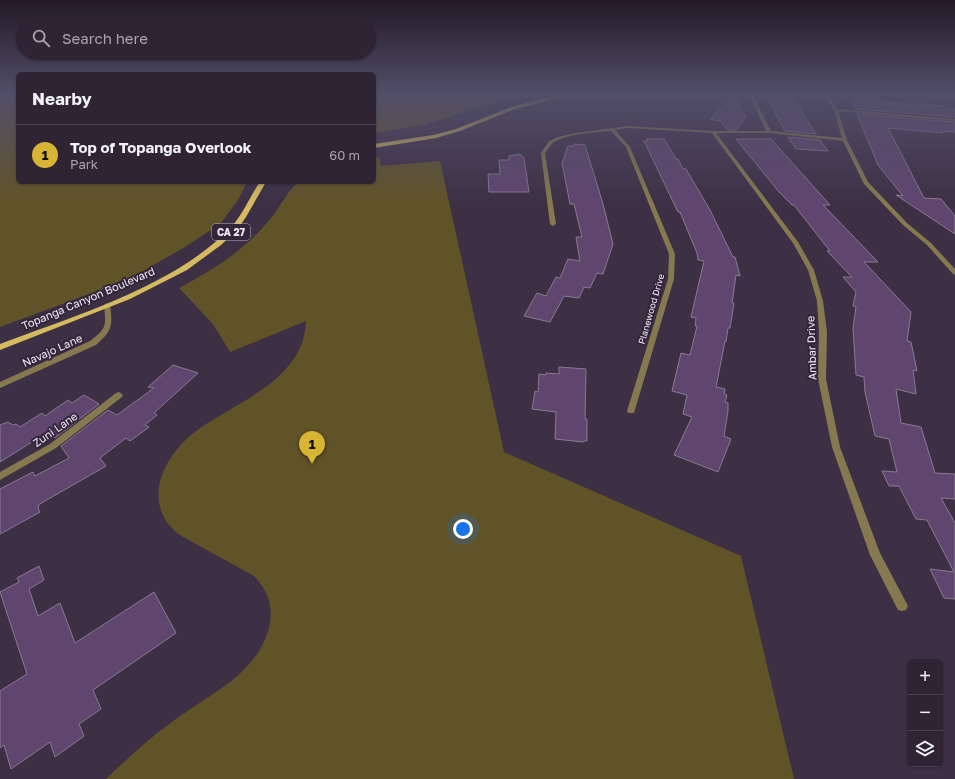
<!DOCTYPE html>
<meta charset="utf-8">
<style>
body{margin:0;font-family:"Golos Text",sans-serif;background:#362c3c;color:#f1f3f6}
.controls{position:absolute;right:12px;bottom:12px;display:grid;overflow:hidden;border-radius:6px;box-shadow:0 1px 3px #0004}
.controls button{width:36px;height:36px;display:grid;place-items:center;padding:0;border:0;border-bottom:1px solid #49414f;background:#2e2434;color:#f1f3f6;font:20px sans-serif}
.you{position:absolute;left:463px;top:529px;width:14px;height:14px;margin:-10px;border:3px solid #fff;border-radius:50%;background:#1a73e8;box-shadow:0 0 0 6px #1a73e833}
.badge{display:grid;place-items:center;width:26px;height:26px;border-radius:50%;background:#d8b434;color:#111;font-size:13px;font-weight:700}
.pin{position:absolute;translate:-50% -33px;filter:drop-shadow(0 1px 2px #0008)}
.pin::after{content:'';position:absolute;top:21px;width:14px;height:12px;background:inherit;clip-path:polygon(0 0,100% 0,50% 100%)}
.list{margin:0;padding:0;list-style:none}
h2{display:flex;justify-content:space-between;align-items:center;height:52px;margin:0;padding:0 16px;font-size:17px}
h2 small{font-size:13px;font-weight:400;color:#a7a4ac}
.list li{display:grid;grid-template-columns:26px 1fr auto;gap:12px;align-items:center;box-sizing:border-box;height:60px;padding:0 16px;border-top:1px solid #49414f}
.list b{display:block;font-size:15px;white-space:nowrap}
.list p{margin:0;font-size:13px;white-space:nowrap;color:#a7a4ac}
.list em{font-size:13px;font-style:normal;color:#a7a4ac}
.icon{flex:none;width:22px;height:22px;fill:none;stroke:currentColor;stroke-width:2;stroke-linecap:round;stroke-linejoin:round}
.map{position:relative;flex:none;width:955px;height:779px;overflow:hidden}
.search{position:absolute;background:#2e2434;box-shadow:0 1px 3px #0004;left:16px;top:16px;width:360px;height:44px;display:flex;align-items:center;gap:10px;box-sizing:border-box;padding:0 14px;border-radius:22px;color:#a7a4ac;font-size:15px}
.panel{position:absolute;background:#2e2434;box-shadow:0 1px 3px #0004;left:16px;top:72px;width:360px;height:112px;border-radius:6px}
.map>svg:first-child{display:block}
</style>
<div class="map">
<svg width="955" height="779" viewBox="0 0 955 779">
<rect width="100%" height="100%" fill="#3d3045"/>
<path fill="#615328" d="M 0,93 L 18,93 L 18,182 L 247,182 L 238,200 L 221,223 L 185,247 L 127,280 L 0,327 Z
M 374,93 L 525,93 L 423,125 L 374,133 Z
M 379,157 L 381,166 L 440,161 L 504,452 L 741,556 L 794,779 L 106,779 C 126,760 146,741 168,725 C 206,695 260,675 270,623 C 273,604 267,590 254,576 L 178,534 C 172,528 166,523 163,515 C 148,483 173,447 199,429 C 239,401 304,379 306,321 L 230,352 L 213,324 L 179,288 C 211,271 242,252 266,224 C 278,211 285,194 298,182 L 374,182 L 374,158 Z"/>
<path fill="#60456f" stroke="#897a92" d="M 848,93 L 867,93 L 875,101 L 921,106 L 919,104 L 944,106 L 947,109 L 955,109 L 955,117 L 855,109 Z
M 765,94 L 791,96 L 816,134 L 785,131 Z
M 734,96 L 746,117 L 736,130 L 728,130 L 720,121 L 710,119 Z
M 857,114 L 955,122 L 955,132 L 941,131 L 943,133 L 888,128 L 924,198 L 941,199 L 955,216 L 955,234 L 896,195 L 903,196 L 878,165 Z
M 788,137 L 820,140 L 828,151 L 796,149 Z
M 647,139 L 664,139 L 676,159 L 678,159 L 683,169 L 686,169 L 710,210 L 733,257 L 735,257 L 740,276 L 736,275 L 732,303 L 734,303 L 730,328 L 728,328 L 726,342 L 725,341 L 716,387 L 725,389 L 724,394 L 727,395 L 725,402 L 728,403 L 728,411 L 724,436 L 731,439 L 718,472 L 674,455 L 692,417 L 683,414 L 687,395 L 672,391 L 681,353 L 690,355 L 697,326 L 695,326 L 696,318 L 691,317 L 704,261 L 698,260 L 697,253 L 680,212 L 678,212 L 644,141 L 648,141 Z
M 736,139 L 771,139 L 830,205 L 823,205 L 878,262 L 864,262 L 911,312 L 907,341 L 911,342 L 917,371 L 913,370 L 916,394 L 896,389 L 901,423 L 921,427 L 935,473 L 955,474 L 955,499 L 941,498 L 955,523 L 955,599 L 944,598 L 930,569 L 954,572 L 927,520 L 916,519 L 899,486 L 889,486 L 882,471 L 897,472 L 889,439 L 875,436 L 865,392 L 864,377 L 856,375 L 853,328 L 856,307 L 853,306 L 856,292 L 843,277 L 852,277 L 827,251 L 830,251 L 794,205 L 792,205 L 779,192 Z
M 574,144 L 585,145 L 603,204 L 613,244 L 603,274 L 597,273 L 590,288 L 584,287 L 579,298 L 564,296 L 550,322 L 524,316 L 537,293 L 546,296 L 556,277 L 560,278 L 568,259 L 580,261 L 576,237 L 582,237 L 574,204 L 570,204 L 562,163 L 568,146 L 574,146 Z
M 520,154 L 524,158 L 529,192 L 489,192 L 488,174 L 500,174 L 499,160 L 509,160 L 509,156 Z
M 173,365 L 198,373 L 154,413 L 157,415 L 145,425 L 149,427 L 130,441 L 126,438 L 100,458 L 106,466 L 38,505 L 39,507 L 38,508 L 40,512 L 0,534 L 0,489 L 33,472 L 35,476 L 69,458 L 61,446 L 108,410 L 117,415 L 154,388 L 148,387 Z
M 559,367 L 586,369 L 585,419 L 587,419 L 587,441 L 584,441 L 583,442 L 555,439 L 556,412 L 532,409 L 535,391 L 538,392 L 539,374 L 546,375 L 546,373 L 559,374 Z
M 84,395 L 99,404 L 55,438 L 52,435 L 45,440 L 40,437 L 0,462 L 0,425 L 8,422 L 13,425 L 16,424 L 20,427 L 42,413 L 45,416 L 68,400 L 72,403 Z
M 39,566 L 44,580 L 29,589 L 38,616 L 60,603 L 75,643 L 154,592 L 176,633 L 93,690 L 101,709 L 79,724 L 84,736 L 55,757 L 50,742 L 11,769 L 4,745 L 0,748 L 0,691 L 27,674 L 0,592 L 19,582 L 17,578 Z"/>
<g fill="none" stroke-linecap="round" stroke-linejoin="round">
<path fill="#86794f" fill-rule="evenodd" d="M 748,93 L 752,93 L 771,131 L 842,138 L 834,110 L 823,93 L 827,93 L 837,109 L 955,119 L 955,121 L 838,111 L 847,140 L 868,182 L 907,223 L 931,243 L 955,269 L 955,275 L 953,274 L 927,245 L 903,225 L 864,184 L 843,141 L 769,133 L 716,133 L 798,242 L 814,270 L 823,301 L 827,332 L 826,379 L 840,447 L 880,553 L 908,606 L 906,610 L 902,611 L 898,610 L 870,555 L 832,447 L 818,379 L 819,332 L 817,301 L 808,270 L 793,243 L 712,133 L 628,128 L 615,130 L 630,147 L 675,254 L 674,279 L 634,413 L 628,413 L 627,411 L 668,279 L 669,254 L 626,147 L 611,131 C 597,132 564,134 553,143 C 550,145 548,150 545,153 L 556,224 L 553,226 L 550,224 L 541,153 L 549,141 L 558,137 L 575,133 L 628,126 L 713,131 L 766,131 Z
M 947,93 L 952,93 L 955,97 L 955,100 Z
M 107,303 L 110,305 C 113,326 112,331 96,345 L 0,388 L 0,382 L 90,341 C 107,328 106,326 104,305 Z
M 119,392 L 123,395 L 122,397 L 56,448 L 0,480 L 0,472 L 50,444 L 116,393 Z"/>
<path fill="#d6ba60" fill-rule="evenodd" d="M 567,93 L 577,93 L 515,109 L 460,131 L 436,138 L 374,148 L 374,144 L 433,135 L 456,129 L 511,107 Z
M 260,182 L 266,182 L 246,217 L 237,230 L 221,245 L 187,270 L 130,299 L 0,350 L 0,344 C 76,315 176,286 232,226 C 244,213 250,196 260,182 Z"/>
</g>
<linearGradient id="sky" x2="0" y2="1"><stop stop-color="#221a26"/><stop offset="0.46" stop-color="#514e68"/><stop offset="1" stop-color="#514e68" stop-opacity="0"/></linearGradient>
<rect width="955" height="203" fill="url(#sky)"/>
<g text-anchor="middle" dominant-baseline="central" stroke-width="4" stroke-linejoin="round" paint-order="stroke">
<g font-size="9" fill="#f4ebf9" stroke="#33263a">
<text transform="translate(651 309) rotate(-74)">Planewood Drive</text>
</g>
<rect fill="#33263a" stroke="#bab0c0" stroke-width="1" x="212" y="224" width="38" height="16" rx="3"/>
<g font-size="10" font-weight="bold" fill="#f4ebf9">
<text x="231" y="232">CA 27</text>
</g>
<g font-size="11" fill="#f4ebf9" stroke="#33263a">
<text transform="translate(88 298) rotate(-23)">Topanga Canyon Boulevard</text>
<text transform="translate(811 348) rotate(-92)">Ambar Drive</text>
<text transform="translate(52 350) rotate(-24)">Navajo Lane</text>
<text transform="translate(55 429) rotate(-35)">Zuni Lane</text>
</g>
</g>
</svg>
<div class="controls">
<button>+</button>
<button>−</button>
<button><svg class="icon" aria-label="layers" viewBox="0 0 24 24"><path d="M12 4l9 5-9 5-9-5zM3 14l9 5 9-5"/></svg></button>
</div>
<div class="you"></div>
<div class="pin badge" style="left:312px;top:464px">1</div>
<div class="search"><svg class="icon" aria-label="search" viewBox="0 0 24 24"><circle cx="10" cy="10" r="6"/><path d="M15 15l6 6"/></svg>Search here</div>
<section class="panel">
<h2>Nearby<small></small></h2>
<ul class="list">
<li><span class="badge">1</span><div><b>Top of Topanga Overlook</b><p>Park</p></div><em>60 m</em></li>
</ul>
</section>
</div>
